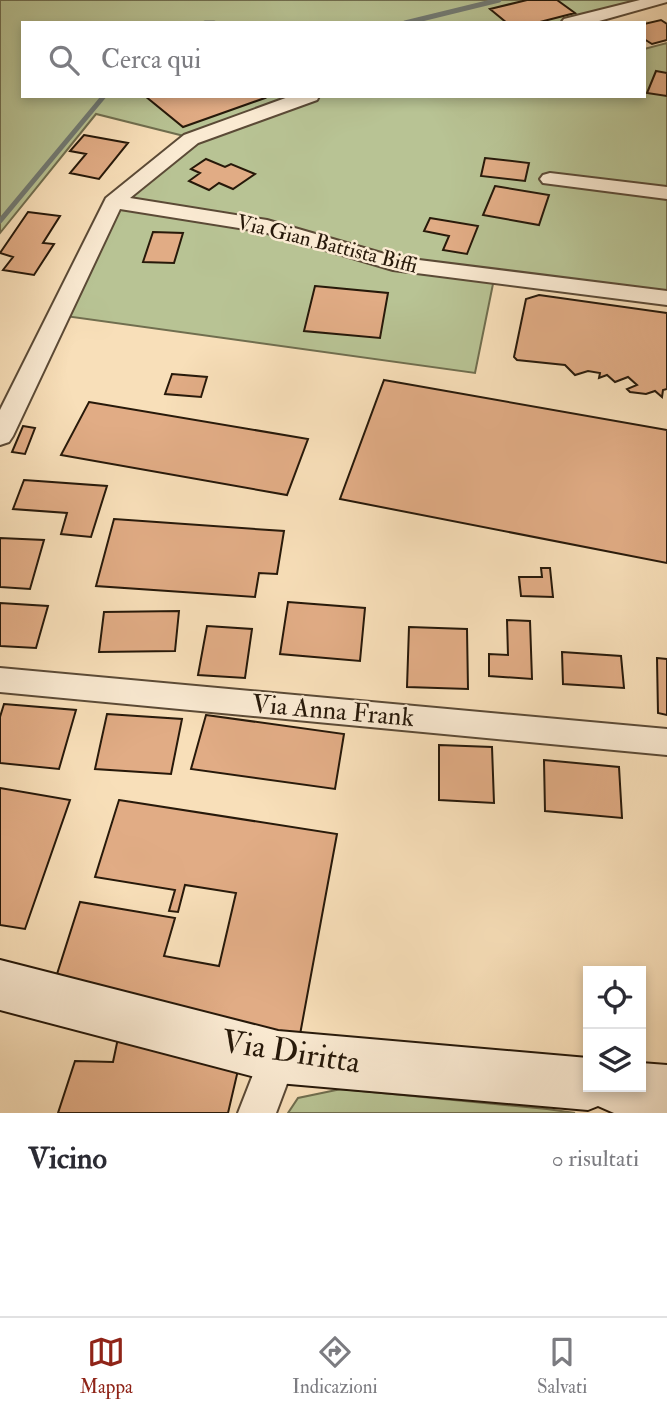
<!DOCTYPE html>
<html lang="it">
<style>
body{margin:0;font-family:"IM FELL Double Pica",serif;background:#f7f7f7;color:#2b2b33}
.controls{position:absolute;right:21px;bottom:21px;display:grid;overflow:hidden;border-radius:0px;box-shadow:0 4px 10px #0003}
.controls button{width:63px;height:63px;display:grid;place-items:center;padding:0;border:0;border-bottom:2px solid #e1e1e2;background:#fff;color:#2b2b33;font:35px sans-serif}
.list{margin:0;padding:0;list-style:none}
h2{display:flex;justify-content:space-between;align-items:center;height:91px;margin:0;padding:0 28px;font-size:30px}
h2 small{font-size:23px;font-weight:400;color:#7c7c81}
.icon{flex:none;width:38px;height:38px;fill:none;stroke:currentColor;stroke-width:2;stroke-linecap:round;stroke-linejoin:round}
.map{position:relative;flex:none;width:667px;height:1113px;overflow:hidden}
.search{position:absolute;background:#fff;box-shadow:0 4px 10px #0003;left:21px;right:21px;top:21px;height:77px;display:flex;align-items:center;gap:18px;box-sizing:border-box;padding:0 24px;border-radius:0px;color:#7c7c81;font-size:26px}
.sheet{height:203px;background:#fff}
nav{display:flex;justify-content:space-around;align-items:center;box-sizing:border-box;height:98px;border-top:2px solid #e1e1e2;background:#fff;font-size:19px;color:#7c7c81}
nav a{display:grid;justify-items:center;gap:4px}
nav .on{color:#8f2418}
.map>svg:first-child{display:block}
</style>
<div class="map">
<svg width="667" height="1113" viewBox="0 0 667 1113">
<rect width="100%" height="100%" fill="#f8dfb9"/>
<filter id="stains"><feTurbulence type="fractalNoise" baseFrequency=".00286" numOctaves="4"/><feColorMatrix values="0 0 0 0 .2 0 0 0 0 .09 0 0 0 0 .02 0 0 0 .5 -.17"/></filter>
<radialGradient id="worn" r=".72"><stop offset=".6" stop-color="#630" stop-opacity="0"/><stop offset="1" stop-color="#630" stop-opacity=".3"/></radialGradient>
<path fill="#b8c394" stroke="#706e4f" stroke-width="2" d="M 0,0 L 667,0 L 584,23 L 23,23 L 23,96 L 644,96 L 644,49 L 667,43 L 667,300 L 495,274 L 475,373 L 58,315 L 112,201 L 192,138 L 96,114 L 0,233 Z
M 341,1089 L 547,1109 L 575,1113 L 288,1113 L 298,1098 Z"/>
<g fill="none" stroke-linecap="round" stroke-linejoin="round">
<path stroke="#717a74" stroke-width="5" d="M 205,23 L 214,23
M 405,23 L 499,0
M 0,221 L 104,96"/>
</g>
<path fill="#e1ac85" stroke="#27190a" stroke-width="2" d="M 527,0 L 557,0 L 575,13 L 536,23 L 507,23 L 490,9 Z
M 661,20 L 667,24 L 667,40 L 652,44 L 644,39 L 644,24 Z
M 656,71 L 667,73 L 667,96 L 647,93 Z
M 145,96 L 263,96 L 265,98 L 183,127 Z
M 84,135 L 128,143 L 99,179 L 70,173 L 86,154 L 70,151 Z
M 485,158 L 529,163 L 525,181 L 481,176 Z
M 206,159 L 225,167 L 231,164 L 255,174 L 233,189 L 219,183 L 209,190 L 189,181 L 200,173 L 191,169 Z
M 495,186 L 549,195 L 539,225 L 483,215 Z
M 28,212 L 60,216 L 43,243 L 54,244 L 34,275 L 3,270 L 13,257 L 0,253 Z
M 430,218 L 478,226 L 467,254 L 443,250 L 449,236 L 424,231 Z
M 153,232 L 183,233 L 174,263 L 143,262 Z
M 315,286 L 388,293 L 380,338 L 304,331 Z
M 539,295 L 667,313 L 667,389 L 663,390 L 662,397 L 655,391 L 646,394 L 630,392 L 627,389 L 637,385 L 628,377 L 615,382 L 607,375 L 599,378 L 600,373 L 588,371 L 575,375 L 565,365 L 517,360 L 514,357 L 526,299 Z
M 172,374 L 207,377 L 201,397 L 165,394 Z
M 384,380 L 667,430 L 667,563 L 340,499 Z
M 89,402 L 308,439 L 287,495 L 61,455 Z
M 23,426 L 35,428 L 25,454 L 12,452 Z
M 24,480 L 107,486 L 91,537 L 61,534 L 67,513 L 13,509 Z
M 114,519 L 284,531 L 277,574 L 259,573 L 255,597 L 96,586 Z
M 0,538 L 44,540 L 30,589 L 0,587 Z
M 541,568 L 550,568 L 553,597 L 521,596 L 519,577 L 542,577 Z
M 288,602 L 365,608 L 360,661 L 280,654 Z
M 0,603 L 48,606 L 36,648 L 0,646 Z
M 179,611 L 175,651 L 99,652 L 104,612 Z
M 507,620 L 530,621 L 532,679 L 489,676 L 489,654 L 508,655 Z
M 207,626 L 252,629 L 245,678 L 198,675 Z
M 409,627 L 467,629 L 468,689 L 407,687 Z
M 562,652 L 621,656 L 624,688 L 563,684 Z
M 657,658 L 667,659 L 667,715 L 658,713 Z
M 4,704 L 76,710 L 59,769 L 0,763 L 0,717 Z
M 107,714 L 182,719 L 171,774 L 95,769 Z
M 206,715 L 344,734 L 335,789 L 191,769 Z
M 439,745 L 492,747 L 494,803 L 439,800 Z
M 544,760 L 619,767 L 622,818 L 545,811 Z
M 0,788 L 70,800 L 25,929 L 0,925 Z
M 119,800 L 337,834 L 299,1040 L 50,996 L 80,902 L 175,918 L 164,956 L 219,966 L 236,893 L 185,885 L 178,912 L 169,911 L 175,890 L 95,877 Z
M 121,1024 L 242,1053 L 228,1113 L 58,1113 L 75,1061 L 113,1062 Z"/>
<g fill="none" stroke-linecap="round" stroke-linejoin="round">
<defs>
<path id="street" d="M 640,0 L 667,0 L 667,2 L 592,23 L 561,23 L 564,19 Z
M 291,96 L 319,96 L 317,100 L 198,143 L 130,198 L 267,220 L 395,257 L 667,291 L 667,305 L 393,270 L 264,232 L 120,209 L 13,436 L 9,442 L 0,445 L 0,410 L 106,198 L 184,135 Z
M 550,173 L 667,187 L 667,199 L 543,183 L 540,179 L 543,175 Z
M 0,668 L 667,729 L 667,755 L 0,692 Z
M 278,1038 L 291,1044 L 297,1057 L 276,1113 L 238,1113 L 265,1044 Z"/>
<path id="secondary" d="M 0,960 L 278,1031 L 588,1058 L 588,1087 L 641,1087 L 641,1063 L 667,1065 L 667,1113 L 614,1113 L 598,1106 L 588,1110 L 278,1083 L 0,1010 Z"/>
</defs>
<use href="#street" stroke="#5b4a36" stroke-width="4"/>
<use href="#secondary" stroke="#27190a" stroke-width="4"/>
<use href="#street" fill="#faead2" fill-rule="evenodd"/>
<use href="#secondary" fill="#faead2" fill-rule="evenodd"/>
</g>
<g text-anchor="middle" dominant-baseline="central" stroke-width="5" stroke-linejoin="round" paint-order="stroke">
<g font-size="21" fill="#27190a" stroke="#faead2">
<text transform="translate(327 244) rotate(14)">Via Gian Battista Biffi</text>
</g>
<g font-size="26" fill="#27190a" stroke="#faead2">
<text transform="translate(333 711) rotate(5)">Via Anna Frank</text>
</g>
<g font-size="32" fill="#27190a" stroke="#faead2">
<text transform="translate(291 1052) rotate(9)">Via Diritta</text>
</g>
</g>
<rect width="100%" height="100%" filter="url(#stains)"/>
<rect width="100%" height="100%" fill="url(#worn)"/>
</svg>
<div class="controls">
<button><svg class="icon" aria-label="locate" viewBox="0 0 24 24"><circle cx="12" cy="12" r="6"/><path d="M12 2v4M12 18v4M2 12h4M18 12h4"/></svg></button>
<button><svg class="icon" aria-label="layers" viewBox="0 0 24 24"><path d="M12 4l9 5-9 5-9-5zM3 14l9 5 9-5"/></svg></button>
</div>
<div class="search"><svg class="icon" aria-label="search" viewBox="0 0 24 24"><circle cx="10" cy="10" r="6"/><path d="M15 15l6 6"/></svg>Cerca qui</div>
</div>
<section class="sheet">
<h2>Vicino<small>0 risultati</small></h2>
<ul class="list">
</ul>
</section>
<nav>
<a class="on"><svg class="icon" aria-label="map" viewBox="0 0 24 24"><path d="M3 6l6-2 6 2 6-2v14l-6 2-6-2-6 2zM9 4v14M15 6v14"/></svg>Mappa</a>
<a><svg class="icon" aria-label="directions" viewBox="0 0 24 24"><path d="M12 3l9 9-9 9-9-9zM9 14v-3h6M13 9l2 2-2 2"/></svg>Indicazioni</a>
<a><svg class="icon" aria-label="saved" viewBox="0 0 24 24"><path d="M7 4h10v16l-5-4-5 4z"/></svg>Salvati</a>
</nav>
